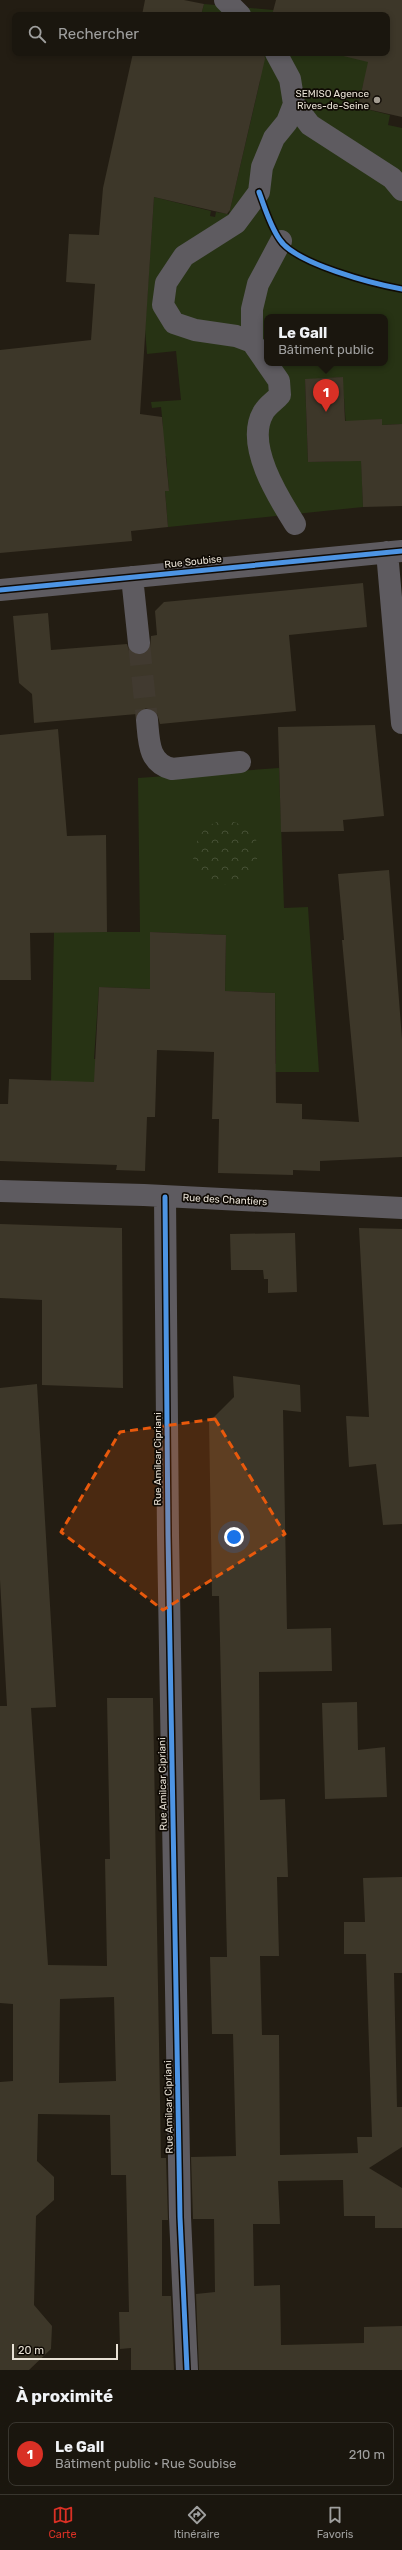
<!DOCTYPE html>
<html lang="fr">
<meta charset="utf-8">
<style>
body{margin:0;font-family:Rubik,sans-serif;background:#27231c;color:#f1f3f6}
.scale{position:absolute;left:12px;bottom:10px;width:106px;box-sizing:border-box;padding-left:4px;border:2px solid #e8e1d5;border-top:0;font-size:11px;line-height:14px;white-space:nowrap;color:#e8e1d5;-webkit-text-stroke:3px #0f0a04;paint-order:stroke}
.you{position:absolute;left:234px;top:1537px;width:14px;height:14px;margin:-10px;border:3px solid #fff;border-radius:50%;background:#1a73e8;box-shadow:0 0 0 6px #1a73e833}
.badge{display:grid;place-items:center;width:26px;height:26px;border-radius:50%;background:#d93025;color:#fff;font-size:13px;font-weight:700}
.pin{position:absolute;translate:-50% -33px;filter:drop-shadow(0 1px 2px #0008)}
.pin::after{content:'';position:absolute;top:21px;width:14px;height:12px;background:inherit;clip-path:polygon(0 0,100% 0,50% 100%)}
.popup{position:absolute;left:264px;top:314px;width:124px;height:52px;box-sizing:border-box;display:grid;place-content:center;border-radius:8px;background:#1a160e;filter:drop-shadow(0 1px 3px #0005);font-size:13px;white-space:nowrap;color:#9f9f9e}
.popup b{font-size:15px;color:#f1f3f6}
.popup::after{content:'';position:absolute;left:50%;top:100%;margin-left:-8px;border:8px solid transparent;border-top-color:#1a160e}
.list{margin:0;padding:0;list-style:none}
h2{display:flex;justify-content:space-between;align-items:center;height:52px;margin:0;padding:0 16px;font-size:17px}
h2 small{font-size:13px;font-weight:400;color:#9f9f9e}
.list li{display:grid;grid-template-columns:26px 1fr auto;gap:12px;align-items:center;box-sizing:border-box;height:64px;margin:0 8px 8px;padding:0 8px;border:1px solid #38352e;border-radius:8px}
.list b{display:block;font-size:15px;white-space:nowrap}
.list p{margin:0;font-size:13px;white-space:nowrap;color:#9f9f9e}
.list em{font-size:13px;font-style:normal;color:#9f9f9e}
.icon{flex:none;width:22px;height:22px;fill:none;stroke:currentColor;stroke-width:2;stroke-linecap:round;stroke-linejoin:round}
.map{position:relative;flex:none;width:402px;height:2370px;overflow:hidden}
.search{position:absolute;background:#1a160e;box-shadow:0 2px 6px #0003;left:12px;right:12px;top:12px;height:44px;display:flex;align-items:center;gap:10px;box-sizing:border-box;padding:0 14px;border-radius:8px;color:#9f9f9e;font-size:15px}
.sheet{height:124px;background:#1a160e}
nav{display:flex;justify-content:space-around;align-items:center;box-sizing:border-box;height:56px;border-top:1px solid #38352e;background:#1a160e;font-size:11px;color:#9f9f9e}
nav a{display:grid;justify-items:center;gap:2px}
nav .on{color:#d93025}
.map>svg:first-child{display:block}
</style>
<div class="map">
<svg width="402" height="2370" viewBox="0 0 402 2370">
<defs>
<pattern id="park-crowns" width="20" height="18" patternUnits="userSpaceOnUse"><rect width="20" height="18" fill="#273314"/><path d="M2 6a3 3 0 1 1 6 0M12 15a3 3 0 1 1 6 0" fill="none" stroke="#465035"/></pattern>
</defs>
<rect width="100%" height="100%" fill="#231d13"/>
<path fill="#273314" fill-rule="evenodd" d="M 204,4 L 273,10 L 292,15 L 201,15 Z
M 402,40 L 363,85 L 358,107 L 390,115 L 388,125 L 402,128 L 402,424 L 382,425 L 382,419 L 346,426 L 344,398 L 340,379 L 343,377 L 305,380 L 308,462 L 346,461 L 361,454 L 363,507 L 168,527 L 165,491 L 169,491 L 166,456 L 156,456 L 153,427 L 163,426 L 161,407 L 152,408 L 151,402 L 181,400 L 176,351 L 147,354 L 145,329 L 154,197 L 211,211 L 210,216 L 215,217 L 216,212 L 229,214 L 260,81 L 195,53 L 331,53 L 340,55 L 340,53 L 387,53 ZM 267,317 L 385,317 L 385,363 L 267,363 Z
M 279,768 L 284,908 L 308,907 L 319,1072 L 270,1072 L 270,1064 L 276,1064 L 275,993 L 225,991 L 226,935 L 150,932 L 150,989 L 99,987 L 94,1059 L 100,1059 L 99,1102 L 51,1081 L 54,932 L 140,932 L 138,778 Z"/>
<path fill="url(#park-crowns)" d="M 224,820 C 301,831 229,936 190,852 L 195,849 C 199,832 207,824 224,820 Z"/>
<path fill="#3d3729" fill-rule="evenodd" d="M 145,0 L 184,0 L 204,4 L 201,15 L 142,15 Z
M 276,0 L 402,0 L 402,117 L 358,107 L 368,62 L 331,53 L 387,53 L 387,15 L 272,15 Z
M 133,53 L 264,53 L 265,59 L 230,210 L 227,214 L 154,197 L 140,414 L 162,417 L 169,491 L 165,491 L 168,527 L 131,531 L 132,541 L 0,553 L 0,350 L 91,340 L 95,284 L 66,282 L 69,234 L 99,235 L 103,188 Z
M 343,377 L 345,421 L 382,419 L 382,425 L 402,424 L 402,506 L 363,507 L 361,461 L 308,462 L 305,379 Z
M 363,583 L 367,627 L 289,635 L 296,711 L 160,724 L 157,713 L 146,708 L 137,714 L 34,723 L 32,694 L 19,683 L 13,616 L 48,613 L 51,650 L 127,644 L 129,651 L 140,655 L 150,648 L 151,636 L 157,635 L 155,611 L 164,602 Z
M 375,725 L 384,816 L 343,820 L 344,831 L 281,832 L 278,727 Z
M 58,729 L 67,836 L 106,835 L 107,932 L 30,933 L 31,980 L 0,980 L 0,735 Z
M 389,870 L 402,1039 L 402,1157 L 320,1161 L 320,1171 L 293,1170 L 293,1175 L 218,1173 L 219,1119 L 212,1119 L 214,1052 L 157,1050 L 155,1117 L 147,1117 L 145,1171 L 116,1170 L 117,1165 L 0,1161 L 0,1104 L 8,1104 L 9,1079 L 94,1082 L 99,987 L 150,989 L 150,932 L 226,935 L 225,991 L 275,993 L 276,1103 L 302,1104 L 302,1119 L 359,1122 L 342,940 L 344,940 L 338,874 Z
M 0,1224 L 122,1228 L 123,1388 L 42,1385 L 42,1300 L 0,1298 Z
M 359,1228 L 402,1229 L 402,1524 L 383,1525 L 376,1464 L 349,1467 L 346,1416 L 369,1417 Z
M 295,1233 L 297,1292 L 268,1293 L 268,1279 L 264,1279 L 263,1270 L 231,1270 L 230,1234 Z
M 233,1376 L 300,1385 L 301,1412 L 283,1410 L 287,1629 L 331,1628 L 332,1671 L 259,1672 L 260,1800 L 285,1799 L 288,1877 L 277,1877 L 279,1956 L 260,1956 L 262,2035 L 279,2035 L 280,2155 L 358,2153 L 357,2137 L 372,2137 L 366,1954 L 344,1954 L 344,1922 L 365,1922 L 363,1878 L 402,1877 L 402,1973 L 394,1973 L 397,2107 L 402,2107 L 402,2147 L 369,2168 L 402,2188 L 402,2228 L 375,2228 L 375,2216 L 344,2216 L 343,2180 L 278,2181 L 280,2224 L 253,2224 L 254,2286 L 280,2285 L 281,2345 L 364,2343 L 364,2327 L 402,2326 L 402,2370 L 199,2370 L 196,2294 L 215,2292 L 214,2219 L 193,2219 L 191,2157 L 236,2156 L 233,2034 L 212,2034 L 210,1957 L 227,1957 L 219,1596 L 212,1596 L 209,1422 L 234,1397 Z
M 37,1384 L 56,1707 L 31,1708 L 48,1965 L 107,1966 L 105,1859 L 110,1859 L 107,1698 L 153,1698 L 161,2158 L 166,2158 L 168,2220 L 162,2220 L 162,2296 L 171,2296 L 174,2370 L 131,2370 L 131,2348 L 120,2349 L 119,2312 L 129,2312 L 126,2175 L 111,2175 L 110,2115 L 38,2114 L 37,2161 L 54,2177 L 54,2200 L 36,2216 L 34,2305 L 52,2326 L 51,2349 L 29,2370 L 0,2370 L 0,2082 L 13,2081 L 13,2004 L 0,2003 L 0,1706 L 7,1706 L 0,1580 L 0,1388 ZM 114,1997 L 116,2081 L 59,2083 L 60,1999 Z
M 357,1702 L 358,1750 L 385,1747 L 387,1797 L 325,1799 L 322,1703 Z"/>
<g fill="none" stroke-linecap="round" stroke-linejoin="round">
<path stroke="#413a30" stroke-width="22" stroke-dasharray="22 11" stroke-linecap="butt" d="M 139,643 L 147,720"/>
<path stroke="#5e5b60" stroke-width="22" d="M 225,0 L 240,15
M 276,53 L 290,79 L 294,104 L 287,122 L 274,138 L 262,167 L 259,192 L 236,223 L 184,256 L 166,283 L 163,305 L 174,323 L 195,330 L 236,336 L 252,342 L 279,381 L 280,395 C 275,401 267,405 263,413 C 245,445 278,497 295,524
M 294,104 L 310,125 L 392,178 L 402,190
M 252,342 L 252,309 L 258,284 L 281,241
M 387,552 L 402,723
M 132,577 L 139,643
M 0,590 L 402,551
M 147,720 C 149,741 148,763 172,769 L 240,762
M 0,1191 L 144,1195 L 402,1208
M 165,1197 L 168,1535 L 180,2217 L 187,2370"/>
<defs>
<path id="cycleway" d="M 259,192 C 265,208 270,226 280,240 C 296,264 374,284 402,289
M 0,590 L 402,551
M 165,1197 L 168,1535 L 180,2217 L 187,2370"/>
</defs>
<use href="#cycleway" stroke="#0f0a04" stroke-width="8"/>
<use href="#cycleway" stroke="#4d94e3" stroke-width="5"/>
</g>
<path fill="#e8590c" fill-opacity="0.2" stroke="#e8590c" stroke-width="3" stroke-dasharray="8 5" stroke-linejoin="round" d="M 215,1419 L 285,1534 L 163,1610 L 61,1532 L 120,1432 Z"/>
<circle fill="#a39c91" stroke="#0f0a04" stroke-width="1.5" cx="377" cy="100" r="4"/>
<g text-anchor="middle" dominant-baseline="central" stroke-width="3.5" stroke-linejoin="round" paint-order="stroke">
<g font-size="10" fill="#e8e1d5" stroke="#0f0a04" text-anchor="end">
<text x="369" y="94">SEMISO Agence<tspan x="369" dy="12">Rives-de-Seine</tspan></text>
</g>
<g font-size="10" fill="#e8e1d5" stroke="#0f0a04">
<text transform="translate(193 562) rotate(-6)">Rue Soubise</text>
<text transform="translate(225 1200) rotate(3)">Rue des Chantiers</text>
<text transform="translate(158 1459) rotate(-90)">Rue Amilcar Cipriani</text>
<text transform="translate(163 1784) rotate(-91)">Rue Amilcar Cipriani</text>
<text transform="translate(169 2107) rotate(-91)">Rue Amilcar Cipriani</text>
</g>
</g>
</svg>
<div class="scale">20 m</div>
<div class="you"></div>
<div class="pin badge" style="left:326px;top:412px">1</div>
<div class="popup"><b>Le Gall</b>Bâtiment public</div>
<div class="search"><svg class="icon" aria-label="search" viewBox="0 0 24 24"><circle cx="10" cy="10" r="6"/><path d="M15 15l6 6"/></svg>Rechercher</div>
</div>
<section class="sheet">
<h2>À proximité<small></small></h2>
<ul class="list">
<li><span class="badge">1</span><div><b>Le Gall</b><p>Bâtiment public · Rue Soubise</p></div><em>210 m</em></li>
</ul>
</section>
<nav>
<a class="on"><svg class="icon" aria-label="map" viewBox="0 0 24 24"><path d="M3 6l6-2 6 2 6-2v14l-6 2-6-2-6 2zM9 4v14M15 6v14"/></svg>Carte</a>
<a><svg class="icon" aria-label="directions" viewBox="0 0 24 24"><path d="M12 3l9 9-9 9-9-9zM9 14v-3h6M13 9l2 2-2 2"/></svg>Itinéraire</a>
<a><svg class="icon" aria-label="saved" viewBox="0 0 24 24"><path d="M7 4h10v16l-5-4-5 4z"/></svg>Favoris</a>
</nav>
